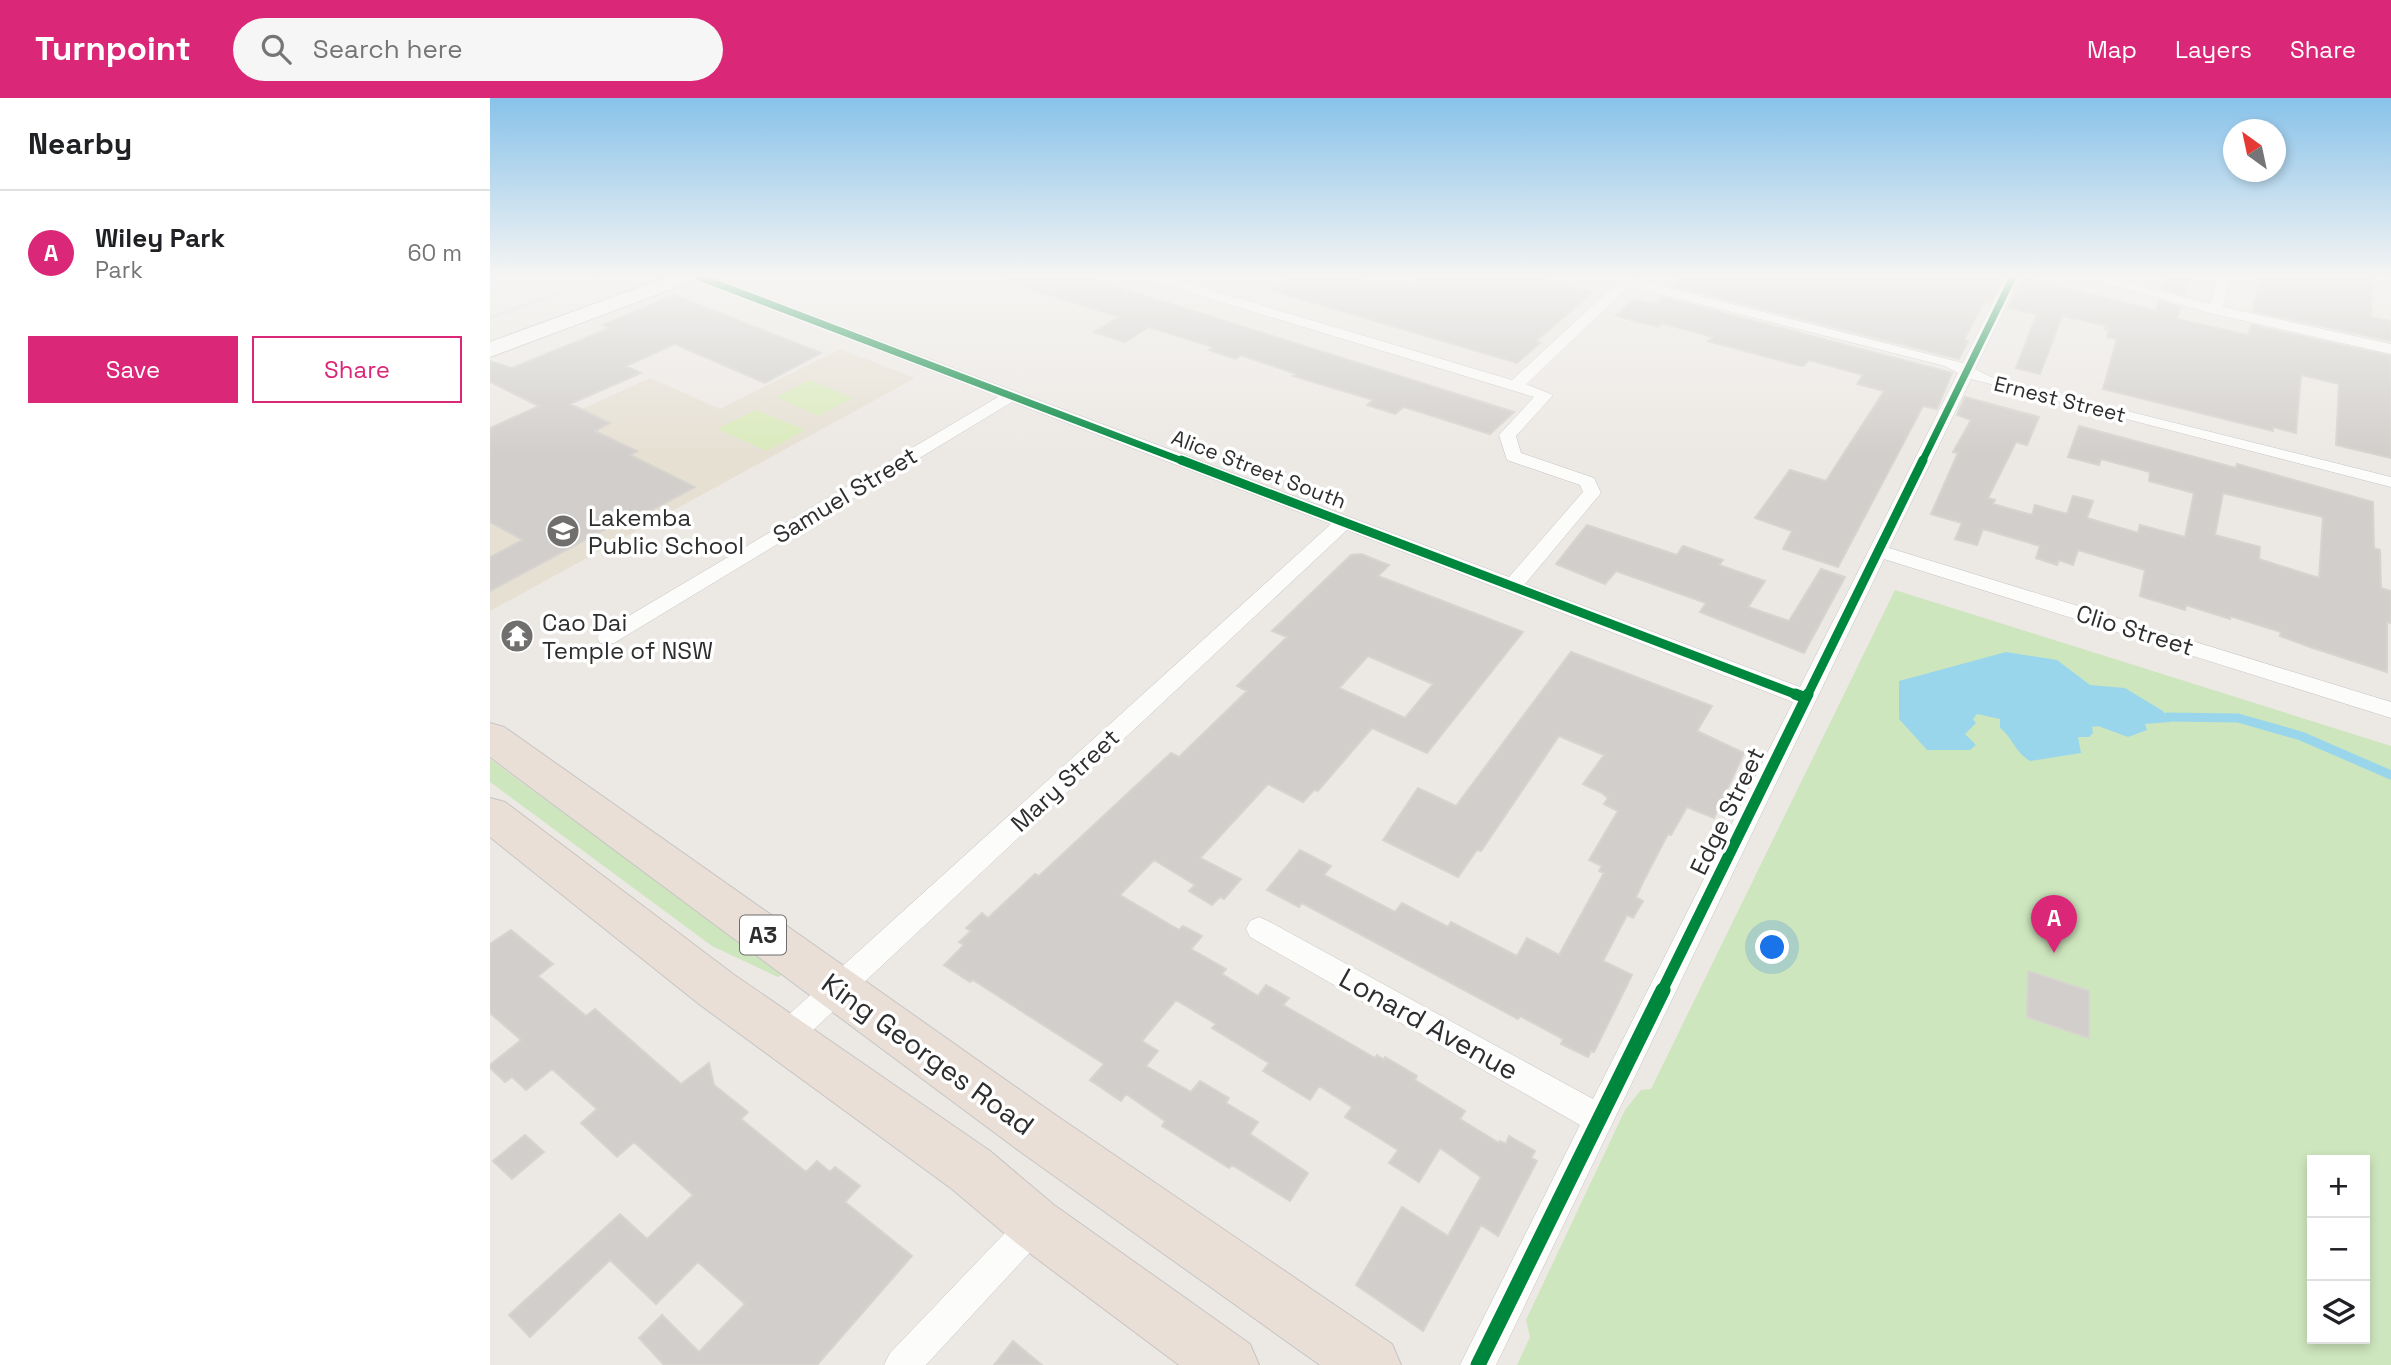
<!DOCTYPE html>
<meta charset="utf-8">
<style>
body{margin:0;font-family:"Space Grotesk",sans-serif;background:#f6f6f6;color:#202124}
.controls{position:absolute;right:21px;bottom:21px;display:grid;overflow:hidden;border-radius:0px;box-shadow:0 4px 10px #0003}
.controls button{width:63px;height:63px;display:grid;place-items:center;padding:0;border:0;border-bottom:2px solid #e0e0e0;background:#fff;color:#202124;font:35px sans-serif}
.compass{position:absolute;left:1733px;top:21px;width:63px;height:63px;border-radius:50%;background:#fff;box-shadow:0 4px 10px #0003;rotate:327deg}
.you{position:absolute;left:1283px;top:850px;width:24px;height:24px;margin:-18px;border:5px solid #fff;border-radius:50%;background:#1a73e8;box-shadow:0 0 0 10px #1a73e833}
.badge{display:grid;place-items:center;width:46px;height:46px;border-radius:50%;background:#db2777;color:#fff;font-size:23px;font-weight:700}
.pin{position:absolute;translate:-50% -58px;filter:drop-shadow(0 2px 4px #0008)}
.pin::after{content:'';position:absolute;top:37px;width:24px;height:21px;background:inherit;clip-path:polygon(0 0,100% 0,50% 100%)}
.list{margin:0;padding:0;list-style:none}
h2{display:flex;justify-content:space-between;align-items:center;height:91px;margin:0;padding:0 28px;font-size:30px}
h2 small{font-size:23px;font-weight:400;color:#757577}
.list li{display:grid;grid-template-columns:46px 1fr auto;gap:21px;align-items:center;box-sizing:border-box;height:126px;padding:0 28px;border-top:2px solid #e0e0e0}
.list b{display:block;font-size:26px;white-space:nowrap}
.list p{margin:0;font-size:23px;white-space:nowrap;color:#757577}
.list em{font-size:23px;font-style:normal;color:#757577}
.actions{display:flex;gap:14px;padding:21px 28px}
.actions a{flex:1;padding:16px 0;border:2px solid #db2777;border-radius:0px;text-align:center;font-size:24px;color:#db2777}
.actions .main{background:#db2777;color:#fff}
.icon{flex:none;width:38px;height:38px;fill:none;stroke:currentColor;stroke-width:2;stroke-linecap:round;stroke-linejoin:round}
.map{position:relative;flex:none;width:1901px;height:1267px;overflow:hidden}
header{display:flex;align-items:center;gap:42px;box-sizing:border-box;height:98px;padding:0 35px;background:#db2777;color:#fff}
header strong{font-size:33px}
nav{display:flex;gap:38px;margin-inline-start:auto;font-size:24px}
.search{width:490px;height:63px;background:#f6f6f6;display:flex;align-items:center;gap:18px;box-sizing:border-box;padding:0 24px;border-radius:38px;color:#757577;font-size:26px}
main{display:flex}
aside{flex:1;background:#fff}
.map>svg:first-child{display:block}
</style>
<header>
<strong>Turnpoint</strong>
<div class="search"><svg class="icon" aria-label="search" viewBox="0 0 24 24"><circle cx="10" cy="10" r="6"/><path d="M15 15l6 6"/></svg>Search here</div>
<nav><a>Map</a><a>Layers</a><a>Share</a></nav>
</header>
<main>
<aside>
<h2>Nearby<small></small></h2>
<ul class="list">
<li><span class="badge">A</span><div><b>Wiley Park</b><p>Park</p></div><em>60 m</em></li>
</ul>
<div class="actions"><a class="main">Save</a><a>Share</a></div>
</aside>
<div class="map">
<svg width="1901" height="1267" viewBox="0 0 1901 1267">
<rect width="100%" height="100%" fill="#ece8e4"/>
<path fill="#e6e0d3" d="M 350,251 L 425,280 L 0,513 L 0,353 L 160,280 L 230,311 Z"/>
<path fill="#cee6be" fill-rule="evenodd" d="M 1405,492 L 1901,648 L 1901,1267 L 1027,1267 L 1040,1239 L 1036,1222 L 1135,1012 L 1151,992 L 1161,991 ZM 1822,1062 L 1875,1062 L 1875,1241 L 1822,1241 Z
M 0,661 L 293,876 L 288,879 L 222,848 L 0,684 Z"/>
<path fill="#d9eabb" d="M 320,282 L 362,300 L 329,318 L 286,299 Z
M 266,312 L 315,332 L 277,353 L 227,331 Z"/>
<path fill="#99d6ec" d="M 1516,554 L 1567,562 L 1600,587 L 1635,590 L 1673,613 L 1680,624 L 1655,626 L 1657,632 L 1638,639 L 1608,628 L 1602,629 L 1603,635 L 1599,639 L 1588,639 L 1591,655 L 1540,663 C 1525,654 1522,639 1510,630 L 1510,621 L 1487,616 L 1483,621 L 1486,625 L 1475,636 L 1486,647 L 1480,652 L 1437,652 L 1409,621 L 1409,583 Z"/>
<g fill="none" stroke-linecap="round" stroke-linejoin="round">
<path stroke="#99d6ec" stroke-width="9" d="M 1677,619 L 1748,620 L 1811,638 L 1901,677"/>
</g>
<path fill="#d1cecb" stroke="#d7d4d0" stroke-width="2" fill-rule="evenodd" d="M 516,179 L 595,179 L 1024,314 L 1000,336 L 914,309 L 905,316 L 877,307 L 883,302 L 803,278 L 806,276 L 751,257 L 746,261 L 719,252 L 723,249 L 659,229 L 635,244 L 604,234 L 629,219 L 515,183 Z
M 800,179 L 860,179 L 887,186 L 893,182 L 924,190 L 925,179 L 1044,179 L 1103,194 L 1046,243 L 1050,245 L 1027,265 L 780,192 Z
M 1192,179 L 1513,179 L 1500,206 L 1494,204 L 1474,242 L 1478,243 L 1469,261 L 1183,188 Z
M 1533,179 L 1666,213 L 1669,203 L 1690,209 L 1687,221 L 1758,237 L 1761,227 L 1901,258 L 1901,360 L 1846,347 L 1849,286 L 1811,277 L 1806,335 L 1783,329 L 1783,333 L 1613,291 L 1627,241 L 1617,239 L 1619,232 L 1615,231 L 1617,228 L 1572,218 L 1550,276 L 1526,270 L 1547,216 L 1518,210 Z
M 1676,179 L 1699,179 L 1694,196 L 1673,191 Z
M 1770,179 L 1882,179 L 1881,219 L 1901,223 L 1901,243 L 1763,213 Z
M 184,197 L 331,255 L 275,285 L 185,246 L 136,268 L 151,275 L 80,306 L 120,325 L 105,333 L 147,353 L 140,357 L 205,389 L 155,416 L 149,413 L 0,493 L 0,459 L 33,442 L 0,424 L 0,330 L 49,308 L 0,284 L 0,263 L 22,270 L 120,230 L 113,227 Z
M 1172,199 L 1462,275 L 1447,311 L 1433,308 L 1348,469 L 1293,451 L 1302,433 L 1265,420 L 1300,372 L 1336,383 L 1394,293 L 1367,286 L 1373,277 L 1319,262 L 1313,268 L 1307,267 L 1218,243 L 1223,239 L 1172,225 L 1168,229 L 1126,218 L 1143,202 L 1166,206 Z
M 1475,299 L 1549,319 L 1537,347 L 1526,344 L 1498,400 L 1505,402 L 1503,406 L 1542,417 L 1545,407 L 1577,416 L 1583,398 L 1603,403 L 1597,420 L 1648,435 L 1650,427 L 1695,439 L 1704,395 L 1659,383 L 1660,374 L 1611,361 L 1609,367 L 1578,359 L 1589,328 L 1746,370 L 1747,366 L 1883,404 L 1884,450 L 1890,452 L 1891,490 L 1901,493 L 1901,525 L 1897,524 L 1897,574 L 1820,549 L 1790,538 L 1791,534 L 1740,518 L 1740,521 L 1696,507 L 1695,512 L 1650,498 L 1655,472 L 1588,452 L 1583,467 L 1569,462 L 1567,467 L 1546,460 L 1550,448 L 1493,431 L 1487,447 L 1465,441 L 1472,425 L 1441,416 L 1468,355 L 1463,354 L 1481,322 L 1467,317 ZM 1733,395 L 1833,419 L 1829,480 L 1769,461 L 1770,449 L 1725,437 Z
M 1097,427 L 1187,457 L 1193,448 L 1233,462 L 1229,467 L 1275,483 L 1258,509 L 1299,523 L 1331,471 L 1355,479 L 1314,555 L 1210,514 L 1216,505 L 1146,480 L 1126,473 L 1115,486 L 1066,466 Z
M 871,456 L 899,467 L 888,478 L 1033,534 L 937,655 L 882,630 L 828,693 L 824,692 L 813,704 L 778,686 L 710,760 L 751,781 L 734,801 L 730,799 L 722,807 L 699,793 L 705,787 L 664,762 L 630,797 L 689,832 L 693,828 L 712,838 L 701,851 L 736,871 L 732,876 L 768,898 L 776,887 L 799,900 L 793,907 L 885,960 L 887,957 L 894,962 L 895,959 L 927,978 L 925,982 L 975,1013 L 970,1021 L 1009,1045 L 1010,1043 L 1016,1046 L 1019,1038 L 1045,1053 L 1041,1060 L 1047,1063 L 1008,1138 L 991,1127 L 933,1233 L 866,1187 L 912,1109 L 958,1138 L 991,1079 L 950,1050 L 929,1084 L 899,1065 L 908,1052 L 855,1019 L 862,1009 L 829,988 L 820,1002 L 773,973 L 779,965 L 722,930 L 726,926 L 686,902 L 652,943 L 668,953 L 656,968 L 701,994 L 710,983 L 739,1000 L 736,1005 L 768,1024 L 760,1036 L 818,1075 L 800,1103 L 742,1067 L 739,1070 L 672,1028 L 675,1023 L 636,996 L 631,1003 L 600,982 L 614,966 L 483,882 L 480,884 L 454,867 L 474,847 L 469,844 L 481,833 L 476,830 L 492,815 L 498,820 L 545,776 L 549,778 L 681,655 L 689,659 L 757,593 L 747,588 L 797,539 L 782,533 L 861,457 ZM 878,558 L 943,586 L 915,620 L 849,590 Z
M 1081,554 L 1222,608 L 1207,633 L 1254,655 L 1224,720 L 1197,709 L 1181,737 L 1178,736 L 1154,782 L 1146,799 L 1153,803 L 1143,820 L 1137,817 L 1113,863 L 1142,877 L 1104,954 L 1101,953 L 1098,959 L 1071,946 L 1073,941 L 1030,918 L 1028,921 L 812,805 L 809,809 L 777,792 L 810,752 L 841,768 L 834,777 L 905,814 L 912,805 L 958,829 L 961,824 L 1027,858 L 1037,840 L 1069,857 L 1114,775 L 1109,773 L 1112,768 L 1099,762 L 1128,713 L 1114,706 L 1118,700 L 1112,695 L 1093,686 L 1114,657 L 1069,638 L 991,753 L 987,752 L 968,779 L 893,742 L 928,690 L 966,708 Z
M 21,832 L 63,866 L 48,878 L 96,918 L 105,911 L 191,986 L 219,965 L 224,987 L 258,1014 L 251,1021 L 316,1074 L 327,1063 L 340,1074 L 345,1069 L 370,1088 L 355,1104 L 422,1158 L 327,1267 L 174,1267 L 149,1240 L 172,1217 L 209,1254 L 255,1206 L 208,1164 L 166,1206 L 120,1162 L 40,1239 L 19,1217 L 130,1116 L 157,1141 L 203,1097 L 144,1044 L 127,1059 L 91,1025 L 107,1011 L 62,971 L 36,992 L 22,979 L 15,984 L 0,970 L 0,967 L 31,942 L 0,915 L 0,846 Z
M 1538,873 L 1599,893 L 1599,940 L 1537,919 Z
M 35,1037 L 54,1054 L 22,1081 L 3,1063 Z
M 523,1243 L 552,1267 L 504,1267 Z"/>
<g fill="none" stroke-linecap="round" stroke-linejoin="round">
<defs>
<path id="street" d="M 202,179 L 221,179 L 1019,479 L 1093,394 L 1090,387 L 1017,362 L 1009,337 L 1044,299 L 659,182 L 657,179 L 677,179 L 1022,282 L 1127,185 L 1112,179 L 1137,179 L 1473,265 L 1516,179 L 1530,179 L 1485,271 L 1501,279 L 1901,379 L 1901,389 L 1481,281 L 1399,450 L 1901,604 L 1901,620 L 1394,461 L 1006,1267 L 970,1267 L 1090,1027 L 760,839 L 756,831 L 760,823 L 769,819 L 778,823 L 1103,1001 L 1303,604 L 857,432 L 305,949 L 295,953 L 285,949 L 281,939 L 285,929 L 841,426 L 522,304 L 124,545 L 110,545 L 107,540 L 110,535 L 508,299 ZM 1139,188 L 1455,268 L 1468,275 L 1310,589 L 1035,486 L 1111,395 L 1104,380 L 1031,355 L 1026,338 L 1063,297 L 1036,286 Z
M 1594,179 L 1616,179 L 1720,206 L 1727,179 L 1741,179 L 1733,209 L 1901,246 L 1901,256 L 1720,215 Z
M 545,1110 L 556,1115 L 561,1126 L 556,1137 L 436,1267 L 394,1267 L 400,1255 L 534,1115 Z"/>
<path id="secondary" d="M 178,179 L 206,179 L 203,183 L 0,259 L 0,244 Z"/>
<path id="highway" d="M 0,625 L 14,629 L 564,1016 L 902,1246 L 911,1267 L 830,1267 L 528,1052 L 0,659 Z
M 0,700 L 15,704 L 243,876 L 500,1053 L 564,1107 L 760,1246 L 769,1267 L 689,1267 L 526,1145 L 462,1091 L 209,906 L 0,739 Z"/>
</defs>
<use href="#street" stroke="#c5c4c5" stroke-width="1"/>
<use href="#secondary" stroke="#c5c4c5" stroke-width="2"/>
<use href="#highway" stroke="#c6c5c4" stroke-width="2"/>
<use href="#street" fill="#fcfcfb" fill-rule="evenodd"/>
<use href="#secondary" fill="#fcfcfb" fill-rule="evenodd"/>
<use href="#highway" fill="#eadfd6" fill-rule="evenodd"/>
<path stroke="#dfdfe1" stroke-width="3.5" d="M 0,220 L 114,179"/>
<defs>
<path id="cycleway-far3" d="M 209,179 L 695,364
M 1432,364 L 1523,179"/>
<path id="cycleway-far2" d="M 691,362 L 1310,598
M 1317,598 L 1433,362"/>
<path id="cycleway-far1" d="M 1305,596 L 1316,600
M 1172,893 L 1318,596"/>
<path id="cycleway" d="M 988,1267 L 1173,892"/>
</defs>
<use href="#cycleway-far3" stroke="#fff" stroke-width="10"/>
<use href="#cycleway-far2" stroke="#fff" stroke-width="12"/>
<use href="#cycleway-far1" stroke="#fff" stroke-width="16"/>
<use href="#cycleway" stroke="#fff" stroke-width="19"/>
<use href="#cycleway-far3" stroke="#00873e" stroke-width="7"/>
<use href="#cycleway-far2" stroke="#00873e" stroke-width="9"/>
<use href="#cycleway-far1" stroke="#00873e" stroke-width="11"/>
<use href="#cycleway" stroke="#00873e" stroke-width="15"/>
</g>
<linearGradient id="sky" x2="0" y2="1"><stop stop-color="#88c2ea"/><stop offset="0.5" stop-color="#f6f5f3"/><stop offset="1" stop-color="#f6f5f3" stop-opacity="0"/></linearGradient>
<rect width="1901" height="356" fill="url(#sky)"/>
<defs>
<symbol id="school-disc" viewBox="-11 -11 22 22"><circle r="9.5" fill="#706f6e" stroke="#fff"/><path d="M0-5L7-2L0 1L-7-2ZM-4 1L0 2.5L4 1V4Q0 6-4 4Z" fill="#fff"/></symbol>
<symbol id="temple-disc" viewBox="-11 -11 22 22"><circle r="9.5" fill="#706f6e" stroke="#fff"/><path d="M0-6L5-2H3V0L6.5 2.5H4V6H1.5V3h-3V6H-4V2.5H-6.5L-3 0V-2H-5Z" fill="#fff"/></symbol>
</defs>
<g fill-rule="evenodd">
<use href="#school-disc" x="54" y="414" width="38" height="38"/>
<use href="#temple-disc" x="8" y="519" width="38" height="38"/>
</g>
<g text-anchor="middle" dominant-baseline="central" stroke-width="7" stroke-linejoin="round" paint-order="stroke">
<g font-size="21" fill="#2e2e2e" stroke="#fff">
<text transform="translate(1570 301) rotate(14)">Ernest Street</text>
<text transform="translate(769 371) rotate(21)">Alice Street South</text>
</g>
<rect fill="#fff" stroke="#6d6d6d" stroke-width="2" x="250" y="817.5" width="46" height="39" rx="5"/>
<g font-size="23" font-weight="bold" fill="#2e2e2e">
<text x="273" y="837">A3</text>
</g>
<g font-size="24" fill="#2e2e2e" stroke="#fff">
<text transform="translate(355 397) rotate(-31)">Samuel Street</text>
<text transform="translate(1645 532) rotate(17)">Clio Street</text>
<text transform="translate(575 682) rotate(-43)">Mary Street</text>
<text transform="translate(1237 713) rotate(-64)">Edge Street</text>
</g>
<g font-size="24" fill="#2e2e2e" stroke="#fff" text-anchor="start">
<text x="98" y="419">Lakemba<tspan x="98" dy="28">Public School</tspan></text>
<text x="52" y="524">Cao Dai<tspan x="52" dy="28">Temple of NSW</tspan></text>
</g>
<g font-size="28" fill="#2e2e2e" stroke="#fff">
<text transform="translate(939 926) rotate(29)">Lonard Avenue</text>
<text transform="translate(438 956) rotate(36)">King Georges Road</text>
</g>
</g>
</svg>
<div class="controls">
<button>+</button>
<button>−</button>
<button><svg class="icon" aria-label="layers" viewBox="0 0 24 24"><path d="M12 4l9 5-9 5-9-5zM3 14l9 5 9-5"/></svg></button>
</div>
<svg class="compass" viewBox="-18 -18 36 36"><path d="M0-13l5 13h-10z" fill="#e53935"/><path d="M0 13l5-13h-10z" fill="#757577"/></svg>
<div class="you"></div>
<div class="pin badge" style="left:1564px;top:855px">A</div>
</div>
</main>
